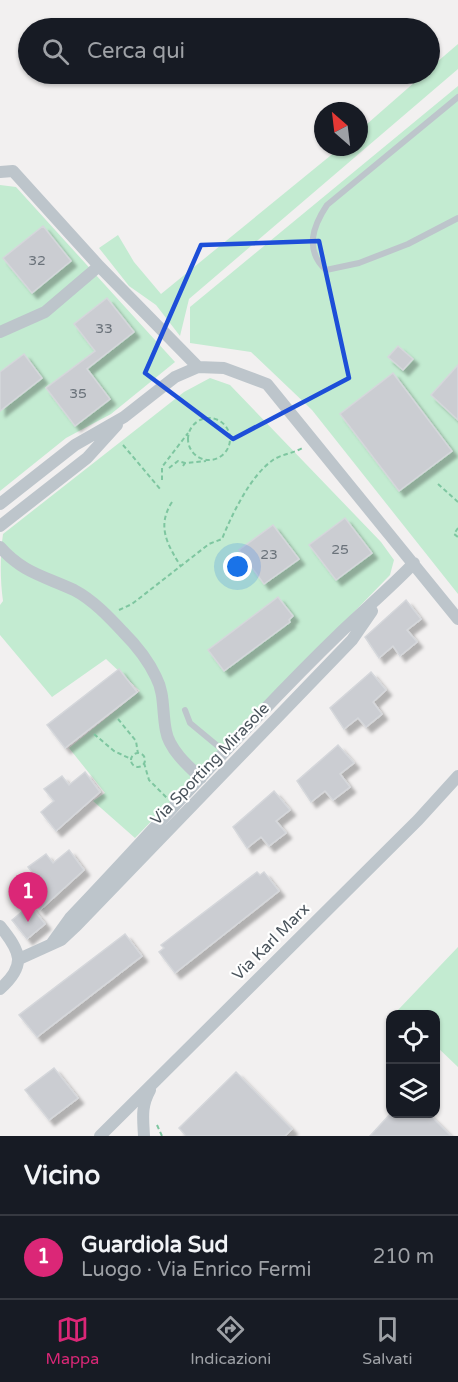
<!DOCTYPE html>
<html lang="it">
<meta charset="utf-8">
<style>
body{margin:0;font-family:"Varela Round",sans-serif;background:#20242c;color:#f1f3f6}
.controls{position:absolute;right:18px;bottom:18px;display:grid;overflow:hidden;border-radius:12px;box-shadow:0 2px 4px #0004}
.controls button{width:54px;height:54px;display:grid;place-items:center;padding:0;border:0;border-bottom:2px solid #363941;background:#171b24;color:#f1f3f6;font:30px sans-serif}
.compass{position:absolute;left:314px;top:102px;width:54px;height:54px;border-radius:50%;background:#171b24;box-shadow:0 2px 4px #0004;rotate:332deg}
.you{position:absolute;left:238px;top:567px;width:21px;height:21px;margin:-15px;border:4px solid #fff;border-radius:50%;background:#1a73e8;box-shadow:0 0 0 9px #1a73e833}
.badge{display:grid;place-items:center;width:39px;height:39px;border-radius:50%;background:#db2777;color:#fff;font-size:20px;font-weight:700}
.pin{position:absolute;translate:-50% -50px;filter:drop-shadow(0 2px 3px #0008)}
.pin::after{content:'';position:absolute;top:32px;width:21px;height:18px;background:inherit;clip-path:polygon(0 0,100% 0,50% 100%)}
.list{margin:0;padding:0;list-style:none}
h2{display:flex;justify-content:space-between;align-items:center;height:78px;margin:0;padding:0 24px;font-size:26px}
h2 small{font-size:20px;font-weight:400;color:#9ea1a6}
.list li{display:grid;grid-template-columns:39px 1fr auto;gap:18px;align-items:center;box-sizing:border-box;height:84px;padding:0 24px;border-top:2px solid #363941}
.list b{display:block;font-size:22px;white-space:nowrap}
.list p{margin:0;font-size:20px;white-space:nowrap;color:#9ea1a6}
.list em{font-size:20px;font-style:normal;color:#9ea1a6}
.icon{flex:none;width:33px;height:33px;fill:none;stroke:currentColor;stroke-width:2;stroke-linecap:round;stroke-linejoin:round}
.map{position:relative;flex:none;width:458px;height:1136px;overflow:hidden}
.search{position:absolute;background:#171b24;box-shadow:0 2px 4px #0004;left:18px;right:18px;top:18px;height:66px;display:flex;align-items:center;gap:15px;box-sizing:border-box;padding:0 21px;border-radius:33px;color:#9ea1a6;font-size:22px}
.sheet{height:162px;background:#171b24}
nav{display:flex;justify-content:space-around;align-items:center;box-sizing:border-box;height:84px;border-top:2px solid #363941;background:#171b24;font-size:16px;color:#9ea1a6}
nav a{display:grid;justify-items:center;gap:3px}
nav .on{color:#db2777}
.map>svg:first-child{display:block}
</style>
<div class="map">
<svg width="458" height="1136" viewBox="0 0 458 1136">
<defs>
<filter id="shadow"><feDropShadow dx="5.5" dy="5.5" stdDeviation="1.5" flood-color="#0004"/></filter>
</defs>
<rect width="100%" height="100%" fill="#f2f0f0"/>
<path fill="#c3ebd1" d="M 458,44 L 458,69 L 189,299 L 180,336 L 156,305 L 129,286 L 99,248 L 118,235 L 134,262 L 161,294 L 341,147 L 359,147 L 359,131 L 424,74 L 430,74 L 430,68 Z
M 458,86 L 458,594 L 312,410 L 251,352 L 190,343 L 190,307 Z
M 0,185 L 16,187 L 175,362 L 111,414 L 66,438 L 0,491 Z
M 210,378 L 230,385 L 381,542 L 394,560 L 390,575 L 135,838 L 93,801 L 105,793 L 69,748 L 140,691 L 106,659 L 52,697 L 0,635 L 0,605 L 3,601 C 0,580 0,555 3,534 L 184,392 Z
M 458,947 L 458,1067 L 436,1046 L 436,1014 L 403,1014 L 398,1010 Z"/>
<path fill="#cbcdd2" stroke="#d5d7db" stroke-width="1.5" filter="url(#shadow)" d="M 43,226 L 71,261 L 32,293 L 3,258 Z
M 107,298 L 134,332 L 87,369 L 110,399 L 75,426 L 46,388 L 95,351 L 74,324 Z
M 398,346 L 413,359 L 403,370 L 388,357 Z
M 24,354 L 42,378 L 0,411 L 0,372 Z
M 458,365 L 458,420 L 431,395 Z
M 393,373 L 452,451 L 399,491 L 340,414 Z
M 345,518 L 372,553 L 336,580 L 309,545 Z
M 273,525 L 299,559 L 264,584 L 239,550 Z
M 278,597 L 293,616 L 289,620 L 290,622 L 224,671 L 208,650 Z
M 406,600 L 421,619 L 407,630 L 417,642 L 400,656 L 393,646 L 379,658 L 365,637 Z
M 119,669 L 137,692 L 65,748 L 47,725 Z
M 371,672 L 386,690 L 373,702 L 382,714 L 366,727 L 358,718 L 344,729 L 330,708 Z
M 338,745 L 354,763 L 340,774 L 350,787 L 333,800 L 325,791 L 311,802 L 297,781 Z
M 85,772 L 100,792 L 56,831 L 41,812 L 54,801 L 44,789 L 62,776 L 69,785 Z
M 274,791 L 290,810 L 276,821 L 286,833 L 269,846 L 261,837 L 247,848 L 233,827 Z
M 69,850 L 84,870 L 40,910 L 25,890 L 38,880 L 28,867 L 46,854 L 53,863 Z
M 257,872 L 260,875 L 264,872 L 279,891 L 175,973 L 159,952 L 164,948 L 161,945 Z
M 30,905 L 45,924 L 27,939 L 12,920 Z
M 125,934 L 142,956 L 37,1037 L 19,1015 Z
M 54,1068 L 78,1098 L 49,1120 L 25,1090 Z
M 236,1072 L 292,1129 L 285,1136 L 186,1136 L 179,1128 Z
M 391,1113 L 428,1113 L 451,1136 L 370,1136 Z"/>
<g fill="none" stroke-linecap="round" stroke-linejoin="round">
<path stroke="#7ec6a0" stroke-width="2" stroke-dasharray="4.5 3" stroke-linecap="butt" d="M188 439a21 21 0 1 1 42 0a21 21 0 1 1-42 0Z
M 123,445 L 161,490
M 183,466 L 185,463 L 206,461
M 169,468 L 178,461 L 185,463
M 162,480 L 162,467 L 188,433
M 438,484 L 458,502
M 172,502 C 156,527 168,545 181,567
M 458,528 L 454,534 L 458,537
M 119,610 L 132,604 L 209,544 L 222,539 C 232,514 251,475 273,460 C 282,454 295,453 304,447
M 118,719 L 136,741 L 138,754
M 94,734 L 114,751 L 131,759
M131 760a7 7 0 1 1 14 0a7 7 0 1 1-14 0Z
M 144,763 L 149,780 L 167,798
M 157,1125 L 162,1136"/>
<path stroke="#bdc5cb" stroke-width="6" d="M 458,97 L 327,205 C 313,226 304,250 326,270 L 359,263 L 408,244 L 458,218
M 185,710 L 190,723 L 225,752"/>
<path stroke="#bdc5cb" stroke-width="12" d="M 0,172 L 13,171 L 99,266
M 0,332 L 45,312 L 99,266 L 198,367
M 0,504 L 75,445 L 124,417 L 175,377 L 198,367 L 224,368 L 267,384 L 458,619
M 0,526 L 87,458 L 117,425
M 0,547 C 23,573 44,576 74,590 C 93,600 109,617 123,632 C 136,645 148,660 156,677 C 165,694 162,712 166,731 C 169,749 188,766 201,778
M 0,926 C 21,952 27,965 0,989
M 52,943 L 70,918 C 161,823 247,723 341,632 C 365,609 390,588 414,563
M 19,959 L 61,940 L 77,925 L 352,640 L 372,611
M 100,1136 L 418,820 L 458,776
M 144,1136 C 143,1118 141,1106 150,1090"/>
</g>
<path fill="none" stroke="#1d4ed8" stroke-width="4.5" stroke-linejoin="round" d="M 319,241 L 349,378 L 233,439 L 145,373 L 201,245 Z"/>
<g text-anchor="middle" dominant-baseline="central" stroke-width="4.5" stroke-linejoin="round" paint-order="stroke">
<g font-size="14" fill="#6a727a">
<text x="37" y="260">32</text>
<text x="104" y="328">33</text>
<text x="78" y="393">35</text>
<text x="340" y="549">25</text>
<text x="269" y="554">23</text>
</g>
<g font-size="16" fill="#4a545c" stroke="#fff">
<text transform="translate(210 764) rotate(-46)">Via Sporting Mirasole</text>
<text transform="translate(271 942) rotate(-45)">Via Karl Marx</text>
</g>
</g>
</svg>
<div class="controls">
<button><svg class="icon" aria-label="locate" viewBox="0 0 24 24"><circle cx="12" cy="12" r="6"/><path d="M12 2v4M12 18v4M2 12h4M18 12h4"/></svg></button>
<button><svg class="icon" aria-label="layers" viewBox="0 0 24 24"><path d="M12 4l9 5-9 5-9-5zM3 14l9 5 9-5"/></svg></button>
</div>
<svg class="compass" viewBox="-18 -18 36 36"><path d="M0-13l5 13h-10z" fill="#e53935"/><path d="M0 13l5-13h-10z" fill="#9ea1a6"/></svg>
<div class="you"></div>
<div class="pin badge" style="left:28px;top:922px">1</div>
<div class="search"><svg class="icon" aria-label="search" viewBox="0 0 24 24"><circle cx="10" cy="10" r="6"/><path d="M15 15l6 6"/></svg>Cerca qui</div>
</div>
<section class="sheet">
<h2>Vicino<small></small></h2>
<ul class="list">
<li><span class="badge">1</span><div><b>Guardiola Sud</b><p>Luogo · Via Enrico Fermi</p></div><em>210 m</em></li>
</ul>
</section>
<nav>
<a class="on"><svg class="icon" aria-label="map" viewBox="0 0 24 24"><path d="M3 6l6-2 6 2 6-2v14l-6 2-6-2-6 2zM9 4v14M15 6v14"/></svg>Mappa</a>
<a><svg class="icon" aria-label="directions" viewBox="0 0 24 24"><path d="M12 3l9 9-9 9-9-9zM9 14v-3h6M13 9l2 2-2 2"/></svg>Indicazioni</a>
<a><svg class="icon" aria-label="saved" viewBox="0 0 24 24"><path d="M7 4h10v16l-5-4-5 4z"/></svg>Salvati</a>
</nav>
